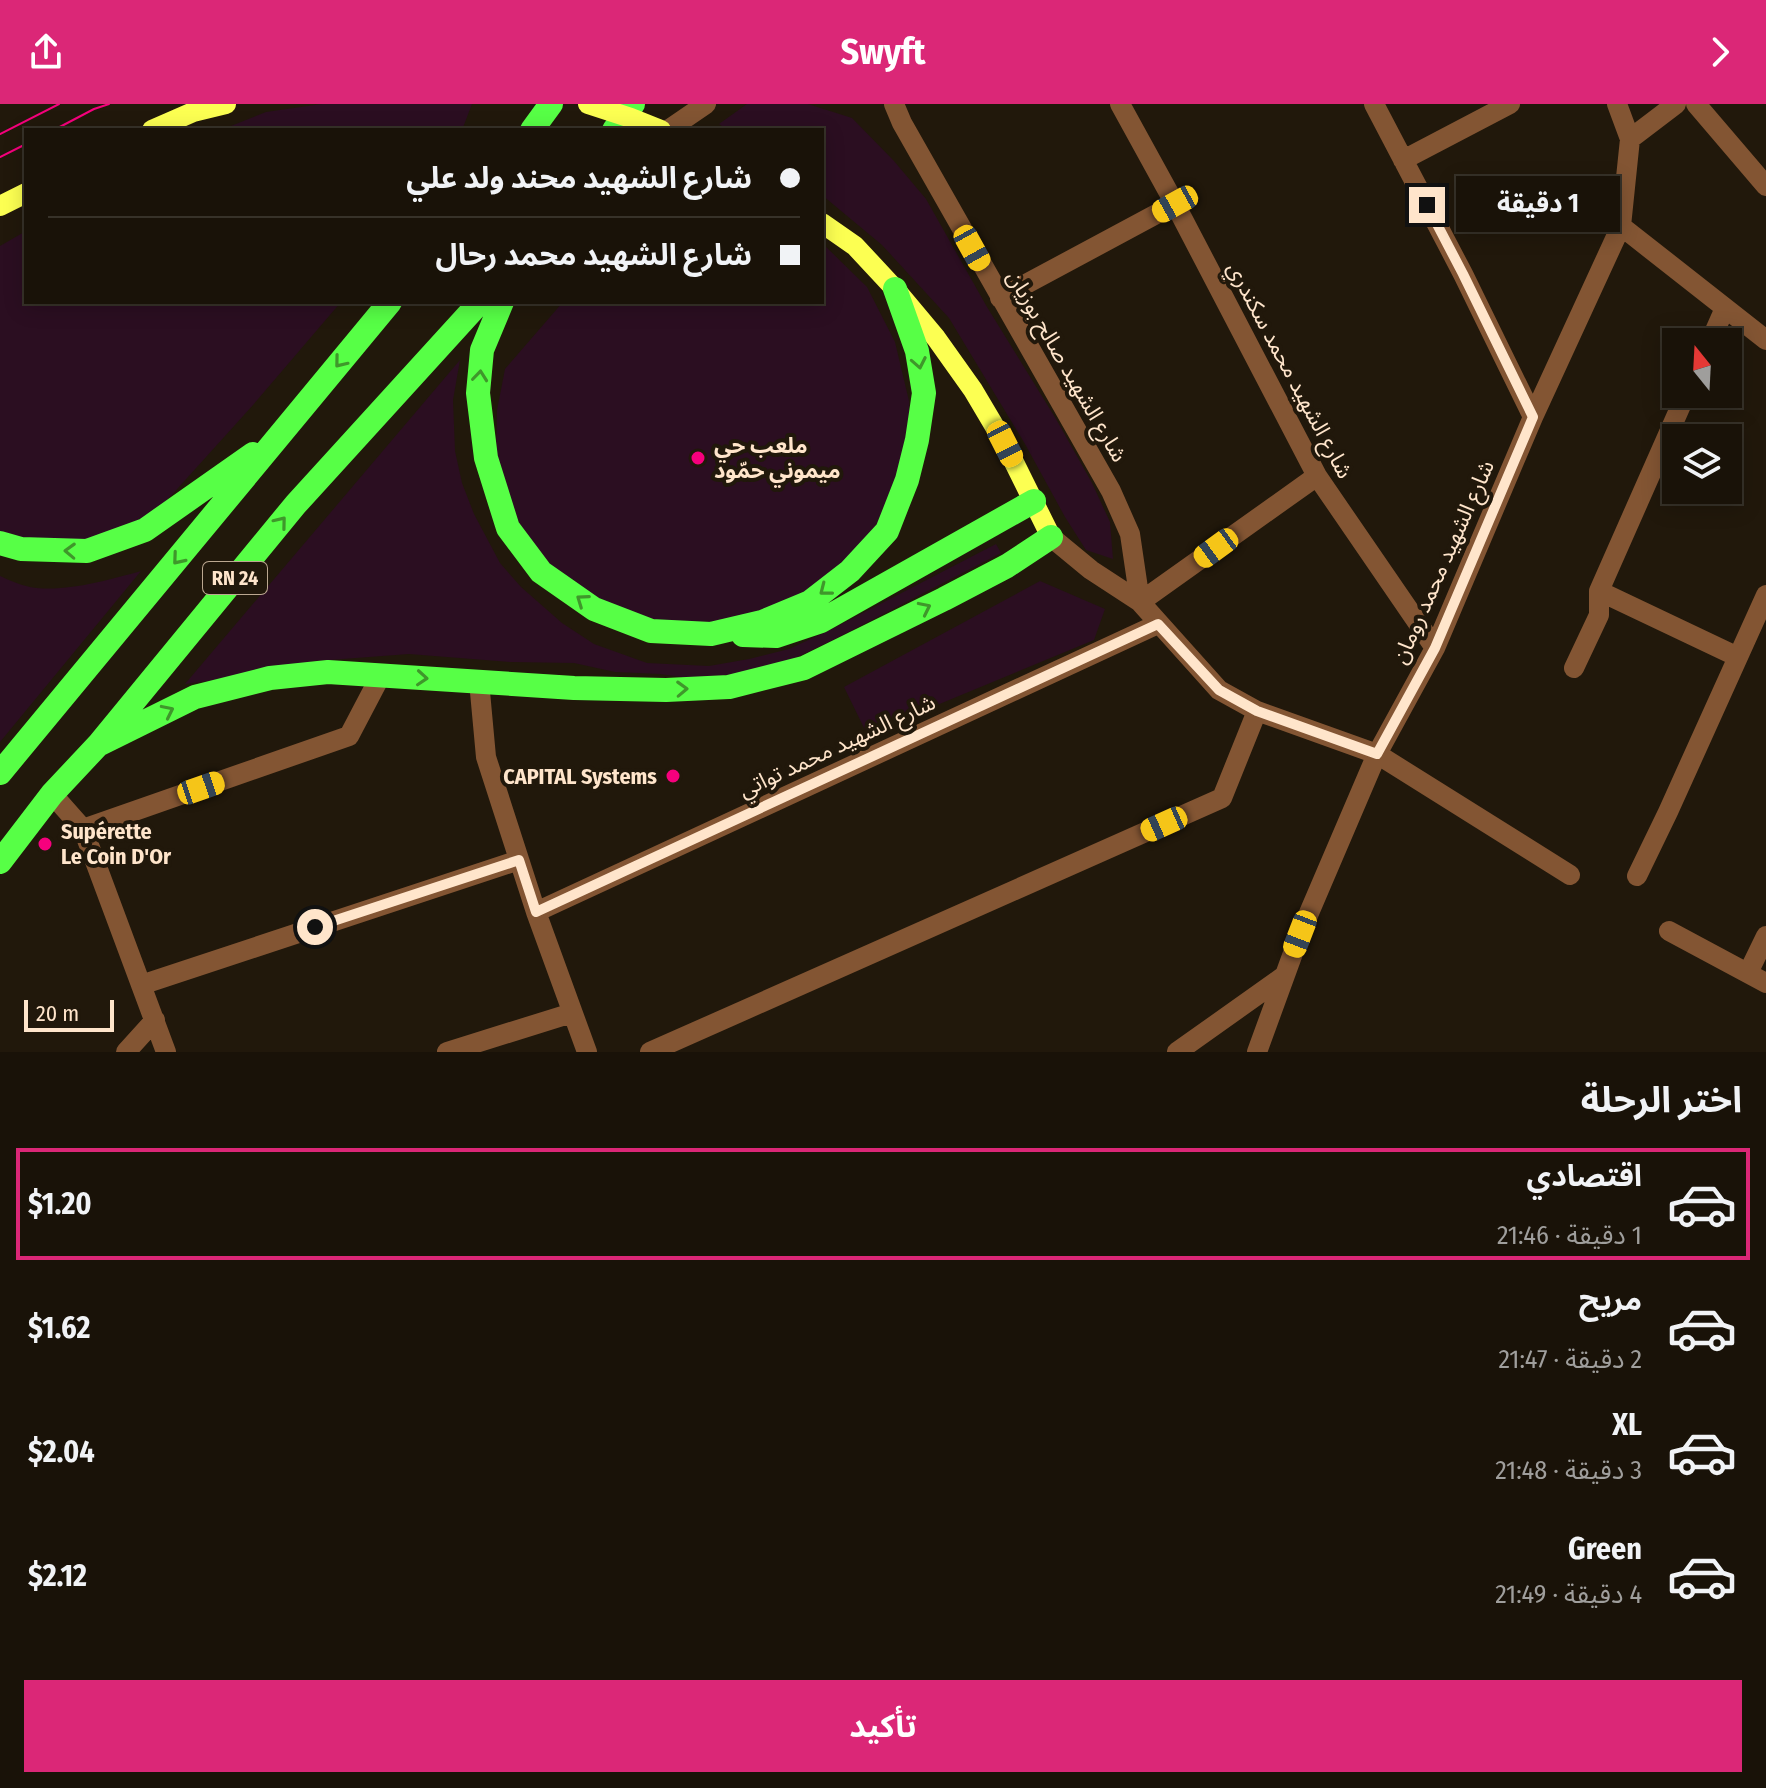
<!DOCTYPE html>
<html lang="ar">
<meta charset="utf-8">
<style>
:root{--surface:#191208;--page:#221b12;--text:#f1f3f6;--muted:#9f9e9c;--line:#373229;--accent:#db2777}
body{margin:0;font-family:"Fira Sans Condensed","Noto Sans Arabic",sans-serif;background:var(--page);color:var(--text);direction:rtl;height:100vh;display:flex;flex-direction:column;font-size:30px;white-space:nowrap}
*{box-sizing:border-box;margin:0}
p{font-size:26px;color:var(--muted)}
.icon{flex:none;width:44px;height:44px;fill:none;stroke:currentColor;stroke-width:2;stroke-linecap:round;stroke-linejoin:round}
.map{position:relative;height:948px;overflow:hidden;direction:ltr}
.panel{display:flex;flex-direction:column;background:var(--surface);flex:1}
.panel>*{flex:none}
.guide{position:absolute;left:24px;top:24px;width:800px;height:176px;border-radius:0px;box-shadow:0 4px 20px #0003,0 0 0 2px var(--line);direction:rtl;display:grid;align-content:center;height:176px;padding:0 24px;background:var(--surface)}
.needle{width:52px;rotate:342deg}
.tools{position:absolute;left:1662px;top:224px;display:grid;gap:16px}
.tools a{display:grid;place-items:center;width:80px;height:80px;border-radius:0px;background:var(--surface);box-shadow:0 4px 20px #0003,0 0 0 2px var(--line);font-size:40px}
.scale{position:absolute;left:24px;bottom:20px;width:90px;box-sizing:border-box;padding-left:8px;border:4px solid #ffe5cb;border-top:0;font-size:22px;line-height:28px;white-space:nowrap;color:#ffe5cb;-webkit-text-stroke:6px #21180b;paint-order:stroke}
.end{position:absolute;width:36px;height:36px;margin:-18px;border:10px solid #ffe5cb;background:#111;box-shadow:0 0 0 4px #111}
.from{border-radius:50%}
.bubble{position:absolute;height:56px;border-radius:0px;background:var(--surface);box-shadow:0 4px 20px #0003,0 0 0 2px var(--line);font-size:26px;font-weight:700;line-height:56px;text-align:center;direction:rtl}
.car{position:absolute;width:24px;height:48px;margin:-24px -12px;border-radius:10px;box-shadow:0 0 6px 2px #0007;background:linear-gradient(#f5c518 24%,#345 0 40%,#f5c518 0 76%,#345 0 86%,#f5c518 0)}
.guide b{display:flex;align-items:center;gap:28px;height:76px;font-size:30px}
.guide b+b{border-top:2px solid var(--line)}
.guide i{width:20px;height:20px;background:var(--text)}
ul{padding:0;list-style:none}
li{display:flex;align-items:center;gap:24px;height:112px;margin:0 16px 12px;padding:0 8px;border:4px solid transparent;border-radius:0px}
li div{flex:1}
li b{display:block;font-size:30px}
li em{font-style:normal;font-weight:700}
li.on{border-color:var(--accent)}
li>.icon{width:72px;height:72px;stroke-width:1.5}
h2{padding:0 24px;font-size:36px;line-height:96px}
.action{display:flex;gap:16px;margin-top:auto;padding:16px 24px}
.action a{flex:1;height:92px;border-radius:0px;background:var(--accent);color:#fff;font-size:32px;font-weight:700;line-height:92px;text-align:center}
header{display:flex;justify-content:space-between;align-items:center;height:104px;padding:0 24px;background:var(--accent);color:#fff;font-size:36px;font-weight:700}
.map>svg:first-child{display:block}
.green{fill:#2b0e21}
.lines{fill:none;stroke-linecap:round;stroke-linejoin:round}
.minor{stroke:#835533;stroke-width:20}
.major{stroke:#fcff52;stroke-width:20}
.highway{stroke:#57ff46;stroke-width:24}
.tram{stroke:#f6007d;stroke-width:2}
.major-bridge{stroke:#fcff52;stroke-width:20}
.oneway{stroke:#3f972b}
.route{stroke:#ffe5cb;stroke-width:10}
.poi-dot{fill:#f6007d;stroke:#21180b;stroke-width:3}
.labels{text-anchor:middle;dominant-baseline:central;stroke-width:8;stroke-linejoin:round;paint-order:stroke}
.shield{fill:#21180b;stroke:#bca891;stroke-width:2}
.shield-label{font-size:20px;font-weight:bold;fill:#ffe5cb}
.street-label{font-size:22px;fill:#ffe5cb;stroke:#21180b}
.poi-label{font-size:22px;font-weight:bold;fill:#ffe5cb;stroke:#21180b;text-anchor:start}
</style>
<header><svg class="icon" aria-label="forward" viewBox="0 0 24 24"><path d="M9 5l7 7-7 7"/></svg>Swyft<svg class="icon" aria-label="share" viewBox="0 0 24 24"><path d="M12 15V3M7 8l5-5 5 5M5 13v7h14v-7"/></svg></header>
<div class="map">
<svg width="1766" height="948" viewBox="0 0 1766 948">
<rect width="100%" height="100%" fill="#21180b"/>
<path class="green" d="M 322,0 L 472,0 L 462,26 L 221,26 L 266,8 Z
M 747,0 L 808,0 L 852,14 L 894,57 L 926,95 L 987,203 L 1056,315 L 1092,379 L 1110,418 L 1113,455 L 1086,446 L 1065,413 L 1025,340 L 949,214 L 882,141 L 822,91 L 822,26 L 728,26 L 719,20 Z
M 26,127 L 26,198 L 341,198 L 253,301 L 150,415 L 93,438 L 0,432 L 0,142 Z
M 822,139 L 867,183 L 895,238 L 909,297 L 909,325 L 905,353 L 877,430 L 798,497 L 715,523 L 624,512 L 566,478 L 521,432 L 496,349 L 497,306 L 505,265 L 563,198 L 822,198 Z
M 460,256 L 453,296 L 455,347 L 462,379 L 474,410 L 500,459 L 521,483 L 562,519 L 594,540 L 647,559 L 709,562 L 749,555 L 789,545 L 832,525 L 996,440 L 1001,449 L 835,535 L 791,556 L 742,569 L 696,575 L 660,570 L 615,568 L 574,559 L 510,558 L 409,550 L 316,557 L 223,575 L 185,580 Z
M 141,467 L 0,638 L 0,472 C 9,476 20,481 30,483 C 63,489 109,476 141,467 Z
M 1040,477 L 1105,505 L 1094,536 L 867,630 L 844,583 Z"/>
<g class="lines">
<path class="minor" d="M 894,0 L 902,19 L 1111,387 L 1130,430 L 1140,498 L 1317,372
M 1120,0 L 1175,100 L 1317,372 L 1435,544
M 1374,0 L 1463,170 L 1533,313
M 1617,0 L 1630,35
M 1696,0 L 1766,82
M 668,26 L 706,0
M 1403,56 L 1510,0
M 1621,122 L 1766,236
M 1000,194 L 1175,100
M 1710,238 L 1725,204
M 1051,433 L 1091,466 L 1140,498 L 1219,586 L 1257,607 L 1377,650 L 1570,771
M 1599,487 L 1738,553
M 1574,564 L 1599,511 L 1599,487 L 1686,290
M 479,577 L 486,653 L 536,808 L 587,948
M 52,690 L 83,725 L 166,948
M 83,725 L 349,632 L 381,571
M 1637,772 L 1668,708 L 1766,491
M 536,808 L 1158,520
M 1669,827 L 1766,879
M 1748,869 L 1766,832
M 141,881 L 519,756
M 126,948 L 155,916
M 447,948 L 572,909
M 650,948 L 1222,694 L 1257,607
M 1177,948 L 1284,872
M 1257,948 L 1300,830 L 1377,650 L 1435,544 L 1533,313 L 1621,122 L 1630,35 L 1676,0"/>
<path class="major" d="M 152,26 L 193,8 L 226,0
M 0,102 L 26,89
M 822,119 L 855,142 L 895,185 L 936,234 L 973,286 L 1005,340 L 1051,433"/>
<path class="highway" d="M 532,26 L 551,0
M 614,26 L 633,0
M 502,198 L 482,246 L 478,289 L 486,354 L 508,424 L 541,468 L 594,505 L 651,527 L 711,530 L 762,518 L 810,498 L 850,467 L 887,427 L 907,376 L 917,336 L 924,289 L 917,247 L 895,185
M 0,439 L 21,445 L 87,447 L 145,426 L 253,350
M 743,531 L 776,532 L 821,517 L 1034,397
M 98,641 L 195,593 L 270,574 L 328,568 L 574,584 L 666,586 L 729,583 L 804,564 L 944,495 L 1007,462 L 1051,433
M 0,669 L 390,198
M 0,758 L 52,690 L 98,641 L 296,400 L 480,198"/>
<path class="tram" d="M 54,26 L 94,5 L 109,0
M 0,30 L 59,0
M 0,53 L 26,40"/>
<path class="major-bridge" d="M 588,0 L 631,14 L 661,26"/>
</g>
<defs><path id="oneway-chevron" d="M-2-3.5L2.5 0L-2 3.5" fill="none" stroke-width="1.6" stroke-linecap="round" stroke-linejoin="round" transform="scale(2)"/></defs>
<g class="oneway">
<use href="#oneway-chevron" transform="translate(340 258) rotate(129)"/>
<use href="#oneway-chevron" transform="translate(919 259) rotate(79)"/>
<use href="#oneway-chevron" transform="translate(480 272) rotate(-84)"/>
<use href="#oneway-chevron" transform="translate(281 418) rotate(-51)"/>
<use href="#oneway-chevron" transform="translate(70 447) rotate(-178)"/>
<use href="#oneway-chevron" transform="translate(178 455) rotate(130)"/>
<use href="#oneway-chevron" transform="translate(825 486) rotate(142)"/>
<use href="#oneway-chevron" transform="translate(582 496) rotate(-145)"/>
<use href="#oneway-chevron" transform="translate(925 504) rotate(-26)"/>
<use href="#oneway-chevron" transform="translate(422 574) rotate(4)"/>
<use href="#oneway-chevron" transform="translate(682 585) rotate(-2)"/>
<use href="#oneway-chevron" transform="translate(168 607) rotate(-26)"/>
</g>
<g class="lines">
<path class="route" d="M 315,823 L 519,756 L 536,808 L 1158,520 L 1219,586 L 1257,607 L 1377,650 L 1435,544 L 1533,313 L 1463,170 L 1427,101"/>
</g>
<g class="poi-dot">
<circle cx="698" cy="354" r="8"/>
<circle cx="673" cy="672" r="8"/>
<circle cx="45" cy="740" r="8"/>
</g>
<g class="labels">
<rect class="shield" x="203" y="458" width="64" height="32" rx="6"/>
<g class="shield-label">
<text x="235" y="474">RN 24</text>
</g>
<g class="street-label">
<text transform="translate(1067 262) rotate(60)">شارع الشهيد صالح بوزيان</text>
<text transform="translate(1290 266) rotate(62)">شارع الشهيد محمد سكندري</text>
<text transform="translate(1443 458) rotate(-66)">شارع الشهيد محمد رومان</text>
<text transform="translate(837 642) rotate(-25)">شارع الشهيد محمد تواتي</text>
</g>
<g class="poi-label">
<text x="714" y="341">ملعب حي<tspan x="714" dy="25">ميموني حمّود</tspan></text>
<text x="657" y="672" text-anchor="end">CAPITAL Systems</text>
<text x="61" y="727">Supérette<tspan x="61" dy="25">Le Coin D'Or</tspan></text>
</g>
</g>
</svg>
<div class="tools">
<a><svg class="needle" viewBox="-14 -14 28 28"><path d="M0-13l5 13h-10z" fill="#e53935"/><path d="M0 13l5-13h-10z" fill="#9f9e9c"/></svg></a>
<a><svg class="icon" aria-label="layers" viewBox="0 0 24 24"><path d="M12 4l9 5-9 5-9-5zM3 14l9 5 9-5"/></svg></a>
</div>
<div class="scale">20 m</div>
<i class="end from" style="left:315px;top:823px"></i>
<i class="end" style="left:1427px;top:101px"></i>
<div class="bubble" style="left:1456px;top:72px;width:164px">1 دقيقة</div>
<i class="car" style="left:1175px;top:100px;rotate:241deg"></i>
<i class="car" style="left:972px;top:144px;rotate:151deg"></i>
<i class="car" style="left:1005px;top:340px;rotate:153deg"></i>
<i class="car" style="left:1216px;top:444px;rotate:234deg"></i>
<i class="car" style="left:201px;top:684px;rotate:71deg"></i>
<i class="car" style="left:1164px;top:720px;rotate:246deg"></i>
<i class="car" style="left:1300px;top:830px;rotate:201deg"></i>
<div class="guide">
<b><i class="from"></i>شارع الشهيد محند ولد علي</b>
<b><i></i>شارع الشهيد محمد رحال</b>
</div>
</div>
<section class="panel">
<h2>اختر الرحلة</h2>
<ul>
<li class="on"><svg class="icon" aria-label="car" viewBox="0 0 24 24"><path d="M5 17H2v-5l4-1 3-4h7l3 4 3 1v5h-3M9 17h6M6 11h13"/><circle cx="7" cy="17" r="2"/><circle cx="17" cy="17" r="2"/></svg><div><b>اقتصادي</b><p>1 دقيقة · 21:46</p></div><em>$1.20</em></li>
<li><svg class="icon" aria-label="car" viewBox="0 0 24 24"><path d="M5 17H2v-5l4-1 3-4h7l3 4 3 1v5h-3M9 17h6M6 11h13"/><circle cx="7" cy="17" r="2"/><circle cx="17" cy="17" r="2"/></svg><div><b>مريح</b><p>2 دقيقة · 21:47</p></div><em>$1.62</em></li>
<li><svg class="icon" aria-label="car" viewBox="0 0 24 24"><path d="M5 17H2v-5l4-1 3-4h7l3 4 3 1v5h-3M9 17h6M6 11h13"/><circle cx="7" cy="17" r="2"/><circle cx="17" cy="17" r="2"/></svg><div><b>XL</b><p>3 دقيقة · 21:48</p></div><em>$2.04</em></li>
<li><svg class="icon" aria-label="car" viewBox="0 0 24 24"><path d="M5 17H2v-5l4-1 3-4h7l3 4 3 1v5h-3M9 17h6M6 11h13"/><circle cx="7" cy="17" r="2"/><circle cx="17" cy="17" r="2"/></svg><div><b>Green</b><p>4 دقيقة · 21:49</p></div><em>$2.12</em></li>
</ul>
<div class="action"><a>تأكيد</a></div>
</section>
